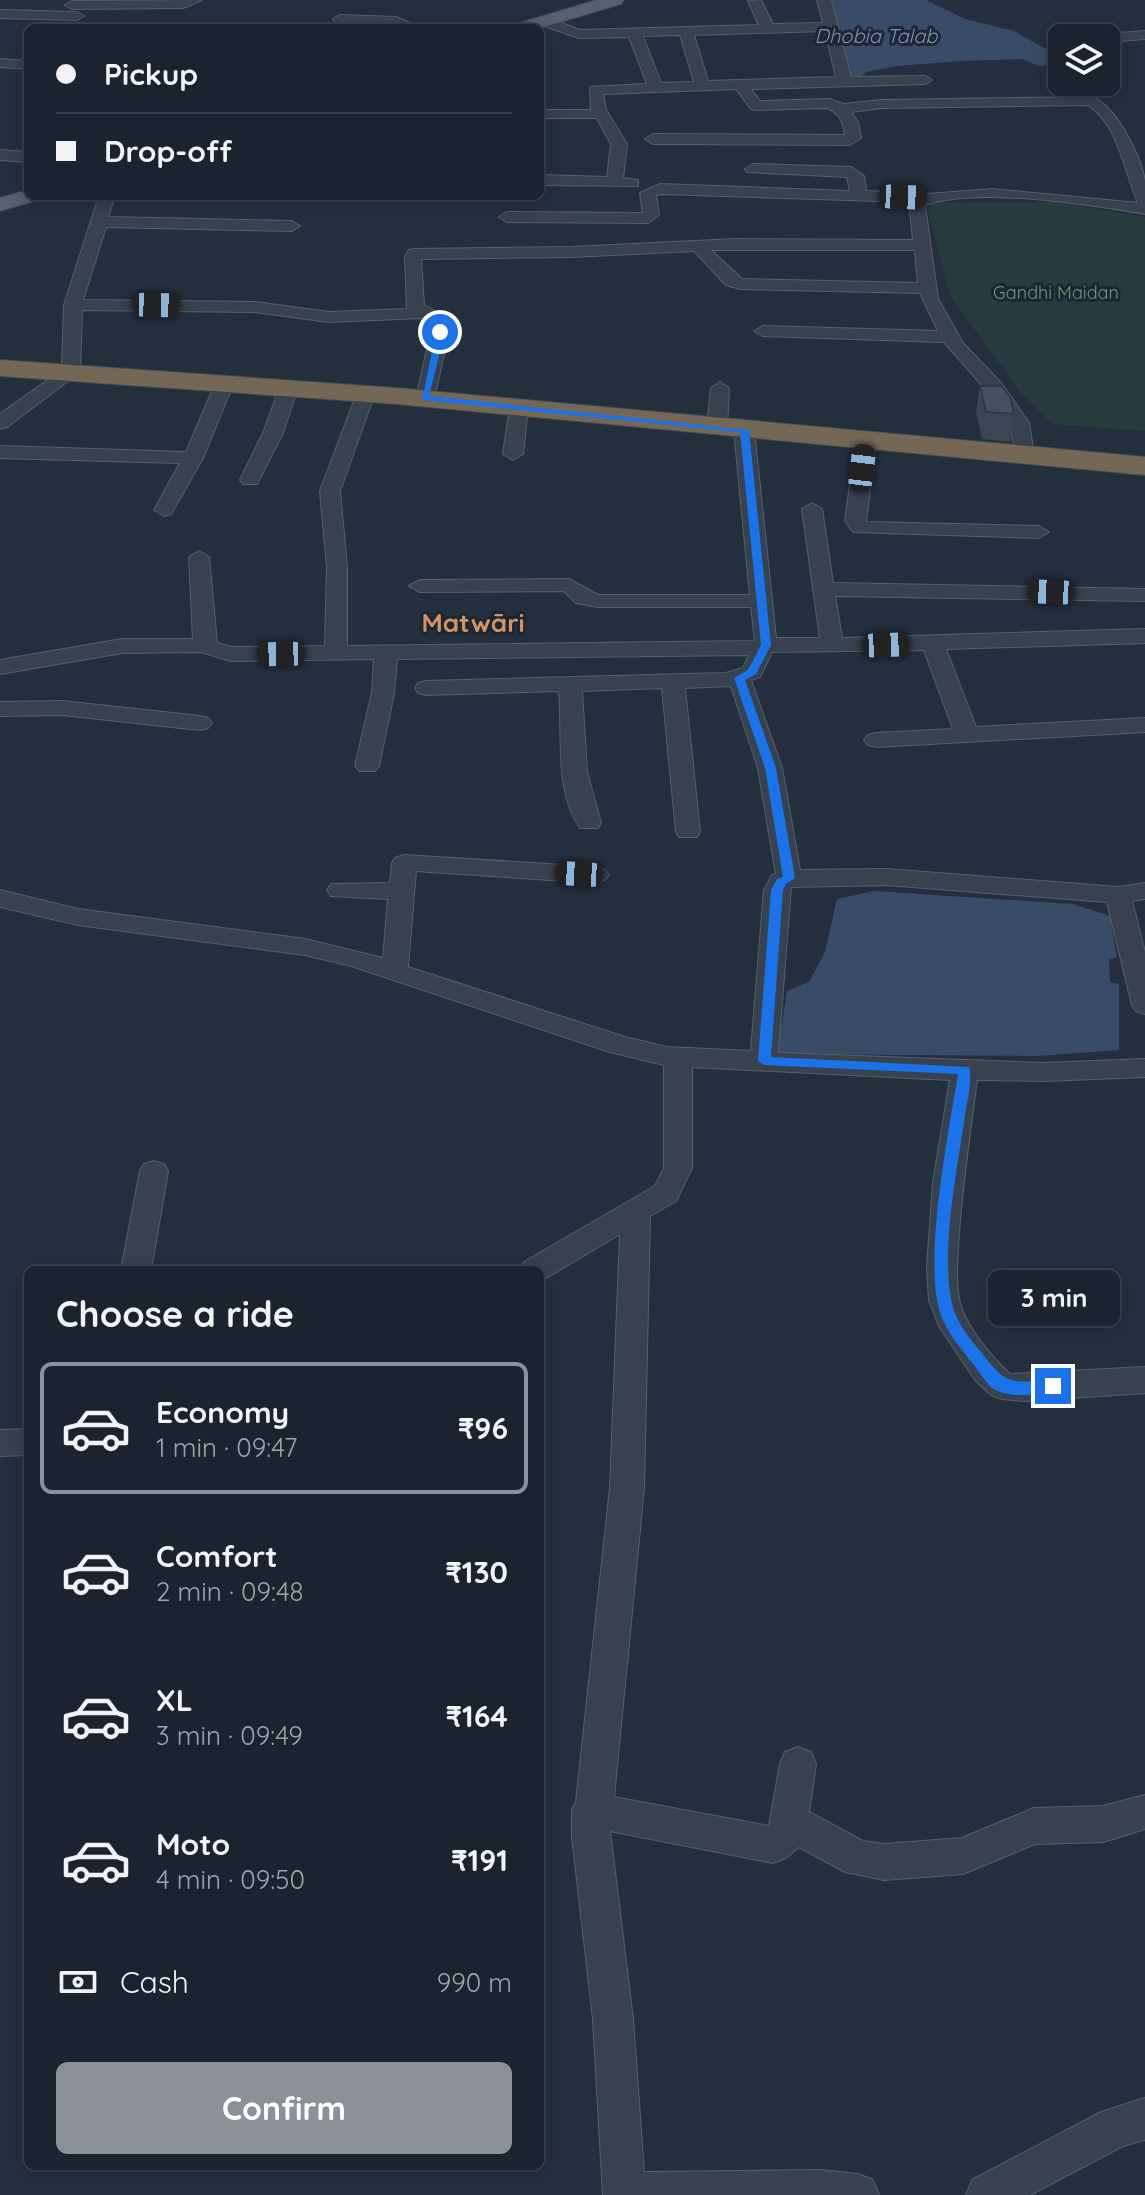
<!DOCTYPE html>
<meta charset="utf-8">
<style>
:root{--surface:#1b232e;--page:#242b36;--text:#f1f3f6;--muted:#a0a4aa;--line:#39404a;--accent:#8c9099}
body{margin:0;font-family:Quicksand,sans-serif;background:var(--page);color:var(--text);height:100vh;display:flex;flex-direction:column;font-size:30px;white-space:nowrap}
*{box-sizing:border-box;margin:0}
p{font-size:26px;color:var(--muted)}
.icon{flex:none;width:44px;height:44px;fill:none;stroke:currentColor;stroke-width:2;stroke-linecap:round;stroke-linejoin:round}
.map{position:relative;flex:1;overflow:hidden}
.side{position:absolute;left:24px;top:1266px;width:520px;height:904px;display:flex;flex-direction:column;background:var(--surface);border-radius:12px;box-shadow:0 4px 20px #0003,0 0 0 2px var(--line)}
.side>*{flex:none}
.guide{position:absolute;left:24px;top:24px;width:520px;height:176px;border-radius:12px;box-shadow:0 4px 20px #0003,0 0 0 2px var(--line);display:grid;align-content:center;height:176px;padding:0 32px;background:var(--surface)}
.controls{position:absolute;left:1048px;top:24px;display:grid;gap:16px}
.controls a{display:grid;place-items:center;width:72px;height:72px;border-radius:12px;background:var(--surface);box-shadow:0 4px 20px #0003,0 0 0 2px var(--line);font-size:40px}
.end{position:absolute;width:36px;height:36px;margin:-18px;border:10px solid #1a73e8;background:#fff;box-shadow:0 0 0 4px #fff}
.from{border-radius:50%}
.bubble{position:absolute;height:56px;border-radius:12px;background:var(--surface);box-shadow:0 4px 20px #0003,0 0 0 2px var(--line);font-size:26px;font-weight:800;line-height:56px;text-align:center}
.car{position:absolute;width:24px;height:48px;margin:-24px -12px;border-radius:10px;box-shadow:0 0 6px 2px #0007;background:linear-gradient(#222 24%,#8ab4d8 0 40%,#222 0 76%,#8ab4d8 0 86%,#222 0)}
.guide b{display:flex;align-items:center;gap:28px;height:76px;font-size:30px}
.guide b+b{border-top:2px solid var(--line)}
.guide i{width:20px;height:20px;background:var(--text)}
ul{padding:0;list-style:none}
li{display:flex;align-items:center;gap:24px;height:132px;margin:0 16px 12px;padding:0 16px;border:4px solid transparent;border-radius:12px}
li div{flex:1}
li b{display:block;font-size:30px}
li em{font-style:normal;font-weight:800}
li.current{border-color:var(--accent)}
li>.icon{width:72px;height:72px;stroke-width:1.5}
h2{padding:0 32px;font-size:36px;line-height:96px}
.pay{display:flex;align-items:center;gap:20px;height:88px;padding:0 32px;font-size:30px}
.pay p{margin-inline-start:auto}
.cta{display:flex;gap:16px;margin-top:auto;padding:16px 32px}
.cta a{flex:1;height:92px;border-radius:12px;background:var(--accent);color:#fff;font-size:32px;font-weight:800;line-height:92px;text-align:center}
.map>svg:first-child{display:block}
.green{fill:#263c3f}
.water{fill:#394c67}
.lines{fill:none;stroke-linecap:round;stroke-linejoin:round}
.minor-casing{stroke:#565f6c;stroke-width:2}
.major-casing{stroke:#414a57;stroke-width:2}
.highway-casing{stroke:#434c59;stroke-width:2}
.minor{fill:#38414e;fill-rule:evenodd}
.major{fill:#56606e;fill-rule:evenodd}
.highway{fill:#746855;fill-rule:evenodd}
.wall{fill:#3b4654}
.building{fill:#455162;stroke:#303945;stroke-width:2}
.route{fill:#1a73e8}
.labels{text-anchor:middle;dominant-baseline:central;stroke-width:6;stroke-linejoin:round;paint-order:stroke}
.far-park-label{font-size:18px;fill:#6b9a76;stroke:#1d2633}
.far-water-label{font-size:20px;font-style:italic;fill:#7c92b1;stroke:#1d2633}
.far-district-label{font-size:26px;font-weight:bold;fill:#d59563;stroke:#1d2633}
</style>
<div class="map">
<svg width="1145" height="2195" viewBox="0 0 1145 2195">
<rect width="100%" height="100%" fill="#242f3e"/>
<path class="green" d="M 1055,202 L 1145,217 L 1145,431 L 1051,424 L 1022,394 L 950,296 L 926,203 Z"/>
<path class="water" d="M 831,0 L 926,0 L 965,19 L 1014,31 L 1062,58 L 1062,64 L 1039,66 L 1022,59 L 961,61 L 897,66 L 866,72 L 857,80 L 847,80 Z
M 874,891 L 1073,904 L 1110,916 L 1117,958 L 1109,959 L 1110,982 L 1119,984 L 1119,1050 L 1036,1056 L 777,1054 L 787,991 L 809,982 L 825,952 L 837,899 Z"/>
<g class="lines">
<defs>
<path id="minor" d="M 202,0 L 183,8 L 72,9 L 65,5 L 72,1 Z
M 761,0 L 773,24 L 823,23 L 817,0 L 831,0 L 851,77 L 925,76 L 932,80 L 925,84 L 751,89 L 760,101 L 829,99 L 844,104 L 882,100 L 1091,97 C 1116,104 1141,157 1145,181 C 1145,191 1145,204 1145,214 C 1087,204 981,187 925,205 L 938,299 L 963,343 L 1002,384 L 1029,423 L 1034,454 L 1031,458 L 1017,458 L 1009,423 L 988,392 L 944,342 L 763,336 L 754,331 L 763,326 L 938,331 L 920,293 L 740,289 L 726,285 L 694,251 L 572,257 L 421,259 L 424,305 L 440,314 L 449,332 L 434,398 L 425,404 L 416,398 L 431,332 L 422,318 L 329,322 L 255,312 L 82,310 L 80,372 L 7,427 L 0,429 L 0,414 L 62,370 L 64,305 L 99,196 L 115,196 L 108,217 L 292,221 L 300,226 L 292,231 L 106,227 L 83,300 L 255,302 L 329,312 L 407,309 L 405,257 L 409,250 L 415,249 L 572,247 L 735,239 L 913,240 L 909,202 L 661,194 L 656,195 L 659,215 L 648,223 L 507,222 L 499,217 L 507,212 L 643,213 L 640,193 L 660,184 L 850,191 L 847,177 L 747,172 L 745,169 L 753,164 L 851,167 L 864,176 L 866,191 L 927,194 L 992,189 L 1138,203 C 1125,173 1118,124 1088,105 L 882,108 L 851,112 L 858,122 L 861,138 L 850,145 L 653,144 L 645,139 L 653,134 L 845,135 C 843,122 840,113 827,108 L 756,110 L 751,109 L 736,89 L 603,94 L 606,110 L 627,144 L 623,178 L 638,180 L 638,186 L 540,185 L 540,175 L 607,177 L 611,144 L 597,118 L 540,118 L 540,110 L 591,110 L 590,87 L 647,84 L 629,37 L 579,38 L 539,24 L 539,18 L 549,18 L 580,30 L 759,25 L 748,1 ZM 825,31 L 836,77 L 708,81 L 694,35 ZM 680,35 L 694,82 L 661,83 L 643,36 ZM 711,250 L 915,250 L 918,283 L 742,279 Z
M 0,10 L 77,12 L 84,16 L 77,20 L 0,18 Z
M 340,15 L 396,17 L 422,28 L 335,22 L 333,19 Z
M 1145,31 L 1145,39 L 1106,42 L 1106,38 L 1099,38 L 1106,34 Z
M 0,59 L 28,61 L 28,69 L 0,67 Z
M 0,150 L 28,152 L 28,162 L 0,160 Z
M 225,376 L 234,382 L 203,458 L 171,514 L 164,516 L 154,510 L 180,463 L 0,458 L 0,446 L 186,452 L 216,382 Z
M 289,381 L 298,387 L 283,433 L 257,484 L 243,484 L 240,480 L 263,433 L 280,387 Z
M 720,382 L 729,388 L 727,427 L 717,433 L 707,427 L 711,388 Z
M 366,387 L 375,393 L 340,491 L 347,567 L 347,646 L 755,641 L 751,607 L 598,607 L 576,603 L 564,591 L 420,592 L 409,586 L 420,580 L 569,579 L 598,595 L 750,595 L 734,430 L 744,424 L 754,430 L 776,638 L 820,638 L 802,509 L 812,503 L 822,509 L 833,583 L 1145,589 L 1145,601 L 835,596 L 842,638 L 1145,629 L 1145,643 L 946,649 L 976,727 L 1145,718 L 1145,732 L 876,747 L 868,745 L 864,740 L 868,735 L 876,733 L 953,729 L 924,650 L 772,652 L 760,677 L 751,680 L 782,768 L 800,870 L 886,869 L 1118,887 L 1145,883 L 1145,899 L 1132,901 L 1145,952 L 1145,1014 L 1136,1011 L 1132,1005 L 1107,902 L 886,885 L 791,887 L 778,1053 L 1044,1063 L 1145,1059 L 1145,1077 L 1044,1081 L 977,1080 C 970,1131 963,1181 959,1232 C 958,1254 955,1277 959,1299 C 964,1325 991,1356 1010,1374 L 1145,1367 L 1145,1393 L 1024,1401 L 1002,1399 L 991,1395 L 975,1380 L 939,1326 L 929,1300 L 927,1267 L 933,1183 L 950,1080 L 692,1067 L 692,1168 L 676,1201 L 650,1216 L 644,1488 L 614,1797 L 769,1826 L 780,1764 L 785,1752 L 798,1747 L 811,1752 L 816,1764 L 809,1812 L 863,1841 L 884,1844 L 962,1838 L 1034,1808 L 1103,1806 L 1145,1795 L 1145,1829 L 1103,1842 L 1035,1844 L 963,1874 L 884,1880 L 845,1872 L 799,1847 L 786,1858 L 773,1863 L 610,1831 L 633,2019 L 644,2172 L 820,2170 L 858,2174 L 873,2180 L 879,2195 L 603,2195 L 593,2019 L 572,1837 L 572,1810 L 576,1802 L 610,1488 L 620,1234 L 546,1278 L 540,1280 L 540,1270 L 520,1270 L 524,1262 L 655,1186 L 664,1168 L 664,1065 L 610,1052 L 351,966 L 305,955 L 78,925 L 0,907 L 0,890 L 78,909 L 305,939 L 383,958 L 388,899 L 331,896 L 327,890 L 331,884 L 390,883 L 392,863 L 395,858 L 404,855 L 596,867 L 605,870 L 609,875 L 605,880 L 596,883 L 416,871 L 408,967 L 625,1037 L 667,1047 L 751,1051 L 764,890 L 772,875 L 776,874 L 758,768 L 731,686 L 685,688 L 700,832 L 697,837 L 679,837 L 676,832 L 662,688 L 582,691 L 587,772 L 601,823 L 598,828 L 580,828 C 554,790 563,735 559,691 L 426,695 L 418,693 L 415,688 L 418,683 L 426,681 L 726,673 L 743,668 L 749,655 L 397,659 L 394,693 L 379,766 L 375,771 L 359,771 L 355,766 L 372,693 L 374,659 L 231,661 L 201,652 L 122,653 L 0,674 L 0,660 L 122,639 L 193,639 L 189,557 L 199,551 L 209,557 L 217,643 L 232,647 L 325,646 L 327,567 L 320,491 L 357,393 Z
M 519,401 L 528,407 L 523,454 L 513,460 L 503,454 L 510,407 Z
M 866,435 L 876,441 L 866,522 L 1039,526 L 1049,532 L 1039,538 L 853,532 L 845,521 L 856,441 Z
M 62,701 L 200,716 L 208,718 L 212,723 L 208,728 L 200,730 L 62,715 L 0,716 L 0,702 Z
M 154,1161 L 164,1164 L 168,1171 L 151,1270 L 121,1270 L 140,1171 L 144,1164 Z
M 28,1429 L 28,1455 L 0,1456 L 0,1430 Z
M 1145,2098 L 1145,2140 L 1123,2146 L 1030,2195 L 966,2195 L 972,2180 L 1101,2112 Z"/>
<path id="major" d="M 597,0 L 624,0 L 621,4 L 540,28 L 513,28 L 516,24 Z
M 28,190 L 28,196 L 40,196 L 37,200 L 0,211 L 0,198 Z"/>
<path id="highway" d="M 0,360 L 397,388 L 1145,457 L 1145,475 L 397,404 L 0,376 Z"/>
</defs>
<use href="#minor" class="minor-casing"/>
<use href="#major" class="major-casing"/>
<use href="#highway" class="highway-casing"/>
<use href="#minor" class="minor"/>
<use href="#major" class="major"/>
<use href="#highway" class="highway"/>
</g>
<path class="wall" d="M 980,386 L 1014,414 L 1010,442 L 982,439 L 976,413 Z"/>
<path class="building" d="M 980,386 L 1002,386 L 1010,397 L 1014,414 L 986,412 Z"/>
<path class="route" d="M 440,330 L 445,332 L 429,396 L 749,430 L 771,645 L 756,674 L 745,680 L 776,768 L 795,878 L 786,884 L 783,890 L 771,1057 L 969,1067 C 973,1083 966,1105 964,1122 C 956,1176 942,1245 951,1299 C 954,1317 965,1333 977,1347 C 1007,1385 1005,1383 1053,1380 L 1058,1382 L 1058,1390 C 1042,1395 1007,1399 992,1388 C 985,1382 979,1371 973,1364 C 962,1350 949,1335 942,1318 C 921,1267 949,1131 958,1074 L 764,1065 L 758,1061 L 771,890 L 777,879 L 783,877 L 765,768 L 734,678 L 748,670 L 761,645 L 740,432 L 422,400 L 436,332 Z"/>
<g class="labels">
<g class="far-park-label">
<text x="1056" y="292">Gandhi Maidan</text>
</g>
<g class="far-water-label">
<text x="876" y="35">Dhobia Talab</text>
</g>
<g class="far-district-label">
<text x="473" y="622">Matwāri</text>
</g>
</g>
</svg>
<div class="controls">
<a><svg class="icon" aria-label="layers" viewBox="0 0 24 24"><path d="M12 4l9 5-9 5-9-5zM3 14l9 5 9-5"/></svg></a>
</div>
<i class="end from" style="left:440px;top:332px"></i>
<i class="end" style="left:1053px;top:1386px"></i>
<div class="bubble" style="left:988px;top:1270px;width:132px">3 min</div>
<i class="car" style="left:903px;top:197px;rotate:92deg"></i>
<i class="car" style="left:156px;top:305px;rotate:91deg"></i>
<i class="car" style="left:862px;top:468px;rotate:7deg"></i>
<i class="car" style="left:1051px;top:592px;rotate:272deg"></i>
<i class="car" style="left:886px;top:645px;rotate:88deg"></i>
<i class="car" style="left:281px;top:654px;rotate:269deg"></i>
<i class="car" style="left:579px;top:874px;rotate:273deg"></i>
<div class="guide">
<b><i class="from"></i>Pickup</b>
<b><i></i>Drop-off</b>
</div>
<section class="side">
<h2>Choose a ride</h2>
<ul>
<li class="current"><svg class="icon" aria-label="car" viewBox="0 0 24 24"><path d="M5 17H2v-5l4-1 3-4h7l3 4 3 1v5h-3M9 17h6M6 11h13"/><circle cx="7" cy="17" r="2"/><circle cx="17" cy="17" r="2"/></svg><div><b>Economy</b><p>1 min · 09:47</p></div><em>₹96</em></li>
<li><svg class="icon" aria-label="car" viewBox="0 0 24 24"><path d="M5 17H2v-5l4-1 3-4h7l3 4 3 1v5h-3M9 17h6M6 11h13"/><circle cx="7" cy="17" r="2"/><circle cx="17" cy="17" r="2"/></svg><div><b>Comfort</b><p>2 min · 09:48</p></div><em>₹130</em></li>
<li><svg class="icon" aria-label="car" viewBox="0 0 24 24"><path d="M5 17H2v-5l4-1 3-4h7l3 4 3 1v5h-3M9 17h6M6 11h13"/><circle cx="7" cy="17" r="2"/><circle cx="17" cy="17" r="2"/></svg><div><b>XL</b><p>3 min · 09:49</p></div><em>₹164</em></li>
<li><svg class="icon" aria-label="car" viewBox="0 0 24 24"><path d="M5 17H2v-5l4-1 3-4h7l3 4 3 1v5h-3M9 17h6M6 11h13"/><circle cx="7" cy="17" r="2"/><circle cx="17" cy="17" r="2"/></svg><div><b>Moto</b><p>4 min · 09:50</p></div><em>₹191</em></li>
</ul>
<div class="pay"><svg class="icon" aria-label="cash" viewBox="0 0 24 24"><path d="M3 7h18v10H3z"/><circle cx="12" cy="12" r="2"/></svg>Cash<p>990 m</p></div>
<div class="cta"><a>Confirm</a></div>
</section>
</div>
